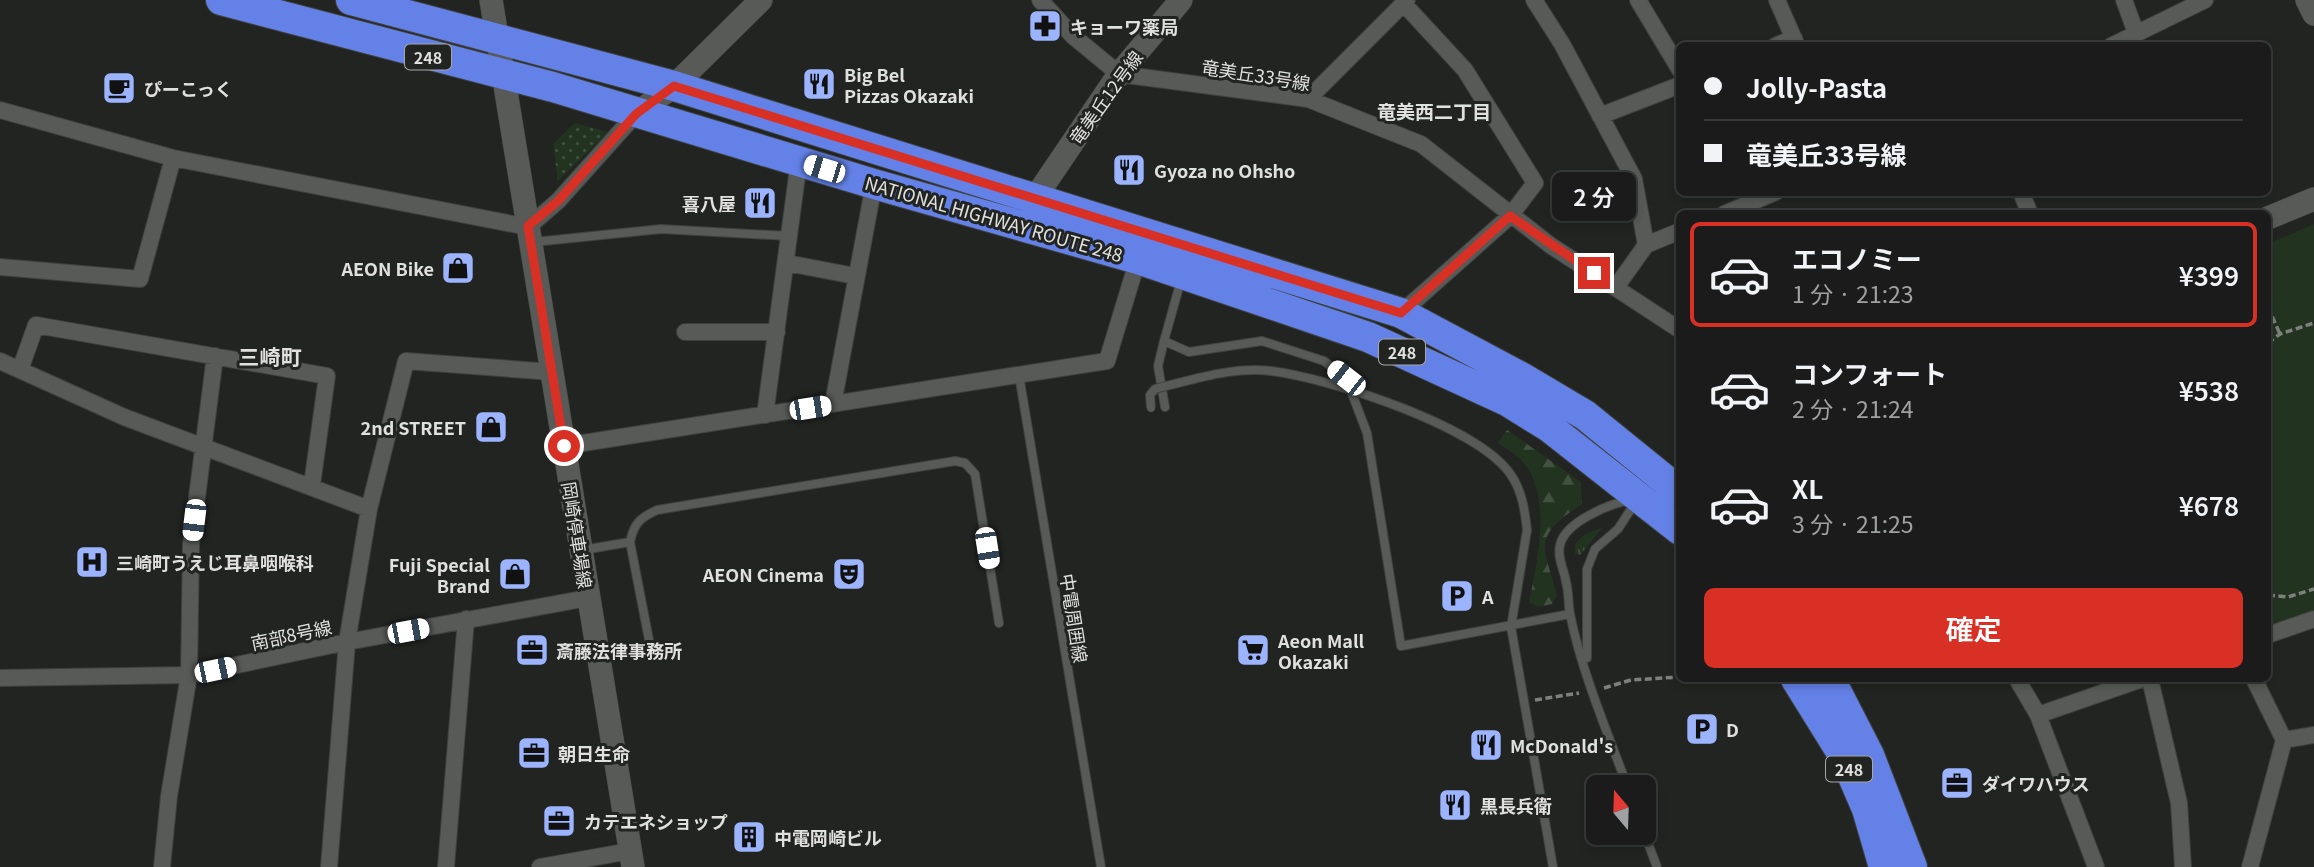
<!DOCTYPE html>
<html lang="ja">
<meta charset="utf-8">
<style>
:root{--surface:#1a1b1a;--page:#232423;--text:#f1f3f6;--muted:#9fa1a2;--line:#383939;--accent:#d93025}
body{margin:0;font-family:Georgia,"Noto Sans JP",serif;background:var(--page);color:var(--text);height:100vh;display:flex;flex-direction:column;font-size:26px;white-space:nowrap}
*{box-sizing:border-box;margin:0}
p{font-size:23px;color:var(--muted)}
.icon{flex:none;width:38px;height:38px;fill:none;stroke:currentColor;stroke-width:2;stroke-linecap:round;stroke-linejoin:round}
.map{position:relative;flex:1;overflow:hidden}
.side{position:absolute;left:1676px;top:210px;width:595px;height:472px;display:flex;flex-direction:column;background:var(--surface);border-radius:10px;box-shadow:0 4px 10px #0003,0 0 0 2px var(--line)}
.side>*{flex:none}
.hud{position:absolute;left:1676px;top:42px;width:595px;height:154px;border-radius:10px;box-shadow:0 4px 10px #0003,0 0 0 2px var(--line);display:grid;align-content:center;height:154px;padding:0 28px;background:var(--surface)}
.needle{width:46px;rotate:341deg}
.controls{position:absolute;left:1586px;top:775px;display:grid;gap:14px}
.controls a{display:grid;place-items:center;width:70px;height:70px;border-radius:10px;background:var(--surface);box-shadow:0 4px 10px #0003,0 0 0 2px var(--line);font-size:35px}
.end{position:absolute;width:32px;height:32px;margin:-16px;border:9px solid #d93025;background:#fff;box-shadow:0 0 0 4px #fff}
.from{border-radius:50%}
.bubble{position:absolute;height:49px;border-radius:10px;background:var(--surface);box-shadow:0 4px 10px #0003,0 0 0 2px var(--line);font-size:23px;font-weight:600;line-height:49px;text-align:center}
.car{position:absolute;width:21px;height:42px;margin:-21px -10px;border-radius:9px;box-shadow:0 0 5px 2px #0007;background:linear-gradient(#fff 24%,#345 0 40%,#fff 0 76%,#345 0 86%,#fff 0)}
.hud b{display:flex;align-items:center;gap:24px;height:66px;font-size:26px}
.hud b+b{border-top:2px solid var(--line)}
.hud i{width:18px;height:18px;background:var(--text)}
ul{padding:12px 0 0;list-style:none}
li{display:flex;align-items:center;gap:21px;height:105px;margin:0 14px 10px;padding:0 14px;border:4px solid transparent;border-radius:10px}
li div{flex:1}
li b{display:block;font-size:26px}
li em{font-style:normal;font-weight:600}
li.active{border-color:var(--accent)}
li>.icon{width:63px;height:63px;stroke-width:1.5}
.cta{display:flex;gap:14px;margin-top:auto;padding:14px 28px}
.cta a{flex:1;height:80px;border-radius:10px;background:var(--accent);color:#fff;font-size:28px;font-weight:600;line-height:80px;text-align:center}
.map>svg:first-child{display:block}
.grass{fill:url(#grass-tufts)}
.forest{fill:url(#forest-firs)}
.park{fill:#223420}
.garden{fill:url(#garden-dots)}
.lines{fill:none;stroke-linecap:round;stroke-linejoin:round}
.lane-casing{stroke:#3f413e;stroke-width:10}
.street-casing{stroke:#3f413e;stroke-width:18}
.secondary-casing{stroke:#3f413e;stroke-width:24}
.highway-casing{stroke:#3f413e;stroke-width:32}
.path{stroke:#7e807e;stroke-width:3.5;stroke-dasharray:7 3.5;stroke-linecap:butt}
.lane{stroke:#585a57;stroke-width:8}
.street{stroke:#585a57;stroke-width:16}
.secondary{stroke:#585a57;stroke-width:23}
.highway{stroke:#6381e6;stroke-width:30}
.lane-bridge-casing{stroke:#3f413e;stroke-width:10;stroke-linecap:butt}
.lane-bridge{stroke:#585a57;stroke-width:8}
.route{stroke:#d93025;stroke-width:9}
.labels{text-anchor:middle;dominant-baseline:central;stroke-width:6;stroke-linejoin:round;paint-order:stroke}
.shield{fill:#222422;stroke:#a7a8a6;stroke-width:2}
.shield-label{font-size:16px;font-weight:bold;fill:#e0e1df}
.poi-label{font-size:18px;font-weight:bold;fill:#e0e1df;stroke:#222422;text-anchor:start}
.street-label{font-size:18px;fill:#e0e1df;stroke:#222422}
.neighbourhood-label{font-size:19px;font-weight:bold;fill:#e0e1df;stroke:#222422}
.quarter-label{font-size:21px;font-weight:bold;fill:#e0e1df;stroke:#222422}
</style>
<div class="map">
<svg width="2314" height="867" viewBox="0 0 2314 867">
<defs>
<pattern id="grass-tufts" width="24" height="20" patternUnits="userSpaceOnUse" patternTransform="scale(1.75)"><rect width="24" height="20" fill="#223420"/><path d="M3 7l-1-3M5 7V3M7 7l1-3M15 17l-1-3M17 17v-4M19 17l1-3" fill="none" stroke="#425140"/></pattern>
<pattern id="forest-firs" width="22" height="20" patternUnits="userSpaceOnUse" patternTransform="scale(1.75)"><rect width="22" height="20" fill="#223420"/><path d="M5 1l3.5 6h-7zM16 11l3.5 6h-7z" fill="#425140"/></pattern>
<pattern id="garden-dots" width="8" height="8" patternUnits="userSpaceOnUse" patternTransform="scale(1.75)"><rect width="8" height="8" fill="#223420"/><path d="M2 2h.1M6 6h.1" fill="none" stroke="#425140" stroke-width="1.8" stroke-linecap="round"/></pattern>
</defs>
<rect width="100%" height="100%" fill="#222422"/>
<path class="grass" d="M 1603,527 L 1580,555 L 1575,554 L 1575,544 L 1584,535 Z"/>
<path class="forest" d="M 1507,430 L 1581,482 L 1582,504 C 1532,537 1543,543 1557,596 L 1552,604 L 1538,607 L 1529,602 C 1537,563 1554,491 1520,459 C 1514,453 1505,448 1498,443 Z"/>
<path class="park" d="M 2314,224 L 2314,612 L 2268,628 L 2268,244 Z"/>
<path class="garden" d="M 575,123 L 608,132 L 558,181 L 553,144 Z"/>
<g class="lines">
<defs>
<path id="lane" d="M 534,242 L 661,229 L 789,236
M 1181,280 L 1164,341 L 1189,352 L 1262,341 L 1324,361 L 1346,378 L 1367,433 L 1401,646 L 1570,614
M 1164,341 L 1158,366 L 1165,407
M 1019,375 L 1101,867
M 1527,530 L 1511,627 L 1553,867
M 583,550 L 630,542 C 634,523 640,518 657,510 L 955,461 L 965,463 L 975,474 L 999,623
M 601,653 L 650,645 L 630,542
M 1587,658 L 1587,569 L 1595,549 L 1618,529 L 1635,503
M 1628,788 C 1607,731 1582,673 1570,614 C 1568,603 1569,592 1566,582 C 1564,569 1557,558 1560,545 C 1565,522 1609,504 1630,500
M 1643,830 L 1657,867"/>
<path id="street" d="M 1040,0 L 1073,36 L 1119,74 L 1308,99 L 1421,144 L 1550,245 L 1680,330
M 1534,0 L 1562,44 L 1634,179 L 1646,245 L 1616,287
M 1638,0 L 1680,70
M 1777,0 L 1797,46
M 2124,0 L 2136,33
M 1775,46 L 1794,38
M 2111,46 L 2205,0
M 1308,99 L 1407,0
M 0,110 L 173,158 L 528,227 L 558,201 L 636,114
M 1600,116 L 1680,85
M 2021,192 L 2030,214
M 1724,214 L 1776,192
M 1646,245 L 1680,231
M 787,263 L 855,276
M 0,267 L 140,279 L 173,158
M 1401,313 L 1510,216 L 1535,183 L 1465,70 L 1403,3
M 685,332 L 777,332
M 0,361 L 124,417 L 369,509 L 347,642 L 329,867
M 20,370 L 36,325 L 327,376 L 312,485
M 833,404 L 874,184
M 765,415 L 799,161
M 564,446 L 1107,361 L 1138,259
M 369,509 L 406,361 L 552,372
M 2268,635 L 2314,619
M 0,678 L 189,675 L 347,642 L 588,598
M 2017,679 L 2038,715 L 2096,867
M 2150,679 L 2179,803 L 2183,867
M 2038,715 L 2142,679
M 2284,740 L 2314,735
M 162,867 L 169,796 L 189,675 L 191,544 L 215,356
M 446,867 L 466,619
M 540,867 L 630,851
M 2250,867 L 2284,740 L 2254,679"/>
<path id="secondary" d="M 491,0 L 633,867
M 2307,0 L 2314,14
M 636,114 L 674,86 L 761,0
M 1035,198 L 1119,74 L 1181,0
M 2268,218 L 2314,199"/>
<path id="highway" d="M 221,0 L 553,87 L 874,184 L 1138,259 L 1368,337 L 1507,401 L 1549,427 L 1680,530
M 351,0 L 674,86 L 1401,313 L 1521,377 L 1585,415 L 1680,492
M 1796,679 L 1845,758 L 1867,809 L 1884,867
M 1830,679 L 1869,755 L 1912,867"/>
</defs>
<use href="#lane" class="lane-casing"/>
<use href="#street" class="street-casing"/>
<use href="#secondary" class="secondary-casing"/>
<use href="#highway" class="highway-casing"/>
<path class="path" d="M 2268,307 L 2280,334
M 2268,343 L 2280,334 L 2314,323
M 2268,595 L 2288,597 L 2314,589
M 1604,688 L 1631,680 L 1680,677
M 1535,700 L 1579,693"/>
<use href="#lane" class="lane"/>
<use href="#street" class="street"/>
<use href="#secondary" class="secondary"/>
<use href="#highway" class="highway"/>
<defs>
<path id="lane-bridge" d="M 1151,408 L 1150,395 L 1155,389 C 1190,380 1235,366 1271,371 C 1329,378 1478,426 1511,475 C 1522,491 1525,511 1527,530"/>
</defs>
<use href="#lane-bridge" class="lane-bridge-casing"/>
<use href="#lane-bridge" class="lane-bridge"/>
</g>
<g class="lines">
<path class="route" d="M 564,446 L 528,226 L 558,201 L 636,114 L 674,86 L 1401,313 L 1510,216 L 1594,273"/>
</g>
<defs>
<symbol id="pharmacy-square" viewBox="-11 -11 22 22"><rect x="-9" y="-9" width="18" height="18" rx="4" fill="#9cb4fd" stroke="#222422"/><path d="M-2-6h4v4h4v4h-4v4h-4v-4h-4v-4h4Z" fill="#111"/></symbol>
<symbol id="restaurant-square" viewBox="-11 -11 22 22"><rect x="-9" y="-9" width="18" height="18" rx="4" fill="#9cb4fd" stroke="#222422"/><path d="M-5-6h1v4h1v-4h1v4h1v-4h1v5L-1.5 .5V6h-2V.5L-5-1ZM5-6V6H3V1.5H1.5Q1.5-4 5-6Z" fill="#111"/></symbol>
<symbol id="cafe-square" viewBox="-11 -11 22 22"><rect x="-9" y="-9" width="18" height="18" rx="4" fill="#9cb4fd" stroke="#222422"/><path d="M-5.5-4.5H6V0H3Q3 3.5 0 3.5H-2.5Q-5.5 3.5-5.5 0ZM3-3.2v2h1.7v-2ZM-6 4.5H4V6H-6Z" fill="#111"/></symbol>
<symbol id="shop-square" viewBox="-11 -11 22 22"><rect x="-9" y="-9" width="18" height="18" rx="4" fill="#9cb4fd" stroke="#222422"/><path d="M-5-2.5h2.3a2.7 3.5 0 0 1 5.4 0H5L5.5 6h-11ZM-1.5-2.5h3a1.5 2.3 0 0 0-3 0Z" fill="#111"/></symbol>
<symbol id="hospital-square" viewBox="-11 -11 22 22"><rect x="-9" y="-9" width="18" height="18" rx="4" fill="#9cb4fd" stroke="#222422"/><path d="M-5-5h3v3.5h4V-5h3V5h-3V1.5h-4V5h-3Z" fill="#111"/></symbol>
<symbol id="theatre-square" viewBox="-11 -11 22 22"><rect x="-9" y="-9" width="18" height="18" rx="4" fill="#9cb4fd" stroke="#222422"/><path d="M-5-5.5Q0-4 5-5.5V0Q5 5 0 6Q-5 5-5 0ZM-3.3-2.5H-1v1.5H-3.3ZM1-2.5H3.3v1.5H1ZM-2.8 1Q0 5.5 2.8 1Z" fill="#111"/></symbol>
<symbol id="parking-square" viewBox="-11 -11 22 22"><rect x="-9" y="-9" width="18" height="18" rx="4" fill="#9cb4fd" stroke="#222422"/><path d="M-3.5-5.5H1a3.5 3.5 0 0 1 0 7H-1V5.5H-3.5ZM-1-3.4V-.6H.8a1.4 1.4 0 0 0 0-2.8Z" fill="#111"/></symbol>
<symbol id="office-square" viewBox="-11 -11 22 22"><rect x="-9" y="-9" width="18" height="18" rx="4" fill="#9cb4fd" stroke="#222422"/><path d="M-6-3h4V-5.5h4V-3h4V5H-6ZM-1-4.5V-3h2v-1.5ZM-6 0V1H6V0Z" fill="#111"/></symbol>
<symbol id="supermarket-square" viewBox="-11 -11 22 22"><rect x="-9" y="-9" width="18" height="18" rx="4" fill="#9cb4fd" stroke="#222422"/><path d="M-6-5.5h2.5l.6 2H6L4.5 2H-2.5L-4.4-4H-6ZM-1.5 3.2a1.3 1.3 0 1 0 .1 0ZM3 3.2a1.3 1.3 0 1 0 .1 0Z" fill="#111"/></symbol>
<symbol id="building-square" viewBox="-11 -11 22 22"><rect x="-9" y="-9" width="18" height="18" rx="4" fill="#9cb4fd" stroke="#222422"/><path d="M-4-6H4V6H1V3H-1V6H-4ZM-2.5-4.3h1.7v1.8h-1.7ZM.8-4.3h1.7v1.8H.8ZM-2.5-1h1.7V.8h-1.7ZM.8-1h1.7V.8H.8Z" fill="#111"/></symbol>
</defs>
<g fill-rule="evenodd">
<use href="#pharmacy-square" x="1026" y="7" width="38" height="38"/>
<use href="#restaurant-square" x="800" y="65" width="38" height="38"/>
<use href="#cafe-square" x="100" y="69" width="38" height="38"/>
<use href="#restaurant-square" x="1110" y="151" width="38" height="38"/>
<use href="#restaurant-square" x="741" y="184" width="38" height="38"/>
<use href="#shop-square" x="439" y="249" width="38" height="38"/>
<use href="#shop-square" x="472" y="408" width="38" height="38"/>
<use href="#hospital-square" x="73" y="543" width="38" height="38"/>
<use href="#shop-square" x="496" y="555" width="38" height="38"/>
<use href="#theatre-square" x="830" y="555" width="38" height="38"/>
<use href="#parking-square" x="1438" y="577" width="38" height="38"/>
<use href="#office-square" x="513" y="631" width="38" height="38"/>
<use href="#supermarket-square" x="1234" y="631" width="38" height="38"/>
<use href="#parking-square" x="1683" y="710" width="38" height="38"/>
<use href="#restaurant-square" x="1467" y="726" width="38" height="38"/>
<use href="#office-square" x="515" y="734" width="38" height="38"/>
<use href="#office-square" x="1938" y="764" width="38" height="38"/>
<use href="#restaurant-square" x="1436" y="786" width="38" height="38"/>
<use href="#office-square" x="540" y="802" width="38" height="38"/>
<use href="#building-square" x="730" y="818" width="38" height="38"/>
</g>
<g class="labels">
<g class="shield">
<rect x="405" y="44.5" width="46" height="25" rx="5"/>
<rect x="1379" y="339.5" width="46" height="25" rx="5"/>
<rect x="1826" y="756.5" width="46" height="25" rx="5"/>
</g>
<g class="shield-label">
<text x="428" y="57">248</text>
<text x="1402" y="352">248</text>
<text x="1849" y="769">248</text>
</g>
<g class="poi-label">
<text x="1070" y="26">キョーワ薬局</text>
<text x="844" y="74">Big Bel<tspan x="844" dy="21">Pizzas Okazaki</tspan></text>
<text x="144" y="88">ぴーこっく</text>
<text x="1154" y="170">Gyoza no Ohsho</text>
<text x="736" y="203" text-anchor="end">喜八屋</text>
<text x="434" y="268" text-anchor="end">AEON Bike</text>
<text x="466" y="427" text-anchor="end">2nd STREET</text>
<text x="116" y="562">三崎町うえじ耳鼻咽喉科</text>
<text x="490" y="564" text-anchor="end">Fuji Special<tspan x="490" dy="21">Brand</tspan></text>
<text x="824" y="574" text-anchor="end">AEON Cinema</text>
<text x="1482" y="596">A</text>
<text x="1278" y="640">Aeon Mall<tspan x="1278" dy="21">Okazaki</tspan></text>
<text x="556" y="650">斎藤法律事務所</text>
<text x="1726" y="729">D</text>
<text x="1510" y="745">McDonald's</text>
<text x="558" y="753">朝日生命</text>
<text x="1982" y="783">ダイワハウス</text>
<text x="1480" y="805">黒長兵衛</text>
<text x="584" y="821">カテエネショップ</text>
<text x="774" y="837">中電岡崎ビル</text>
</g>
<g class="street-label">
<text transform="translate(1256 74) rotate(9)">竜美丘33号線</text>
<text transform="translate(1105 97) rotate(-54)">竜美丘12号線</text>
<text transform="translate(994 218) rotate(16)">NATIONAL HIGHWAY ROUTE 248</text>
<text transform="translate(578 535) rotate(81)">岡崎停車場線</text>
<text transform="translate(1075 618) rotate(81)">中電周囲線</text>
<text transform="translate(291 634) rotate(-12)">南部8号線</text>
</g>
<g class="neighbourhood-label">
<text x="1434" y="110">竜美西二丁目</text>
</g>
<g class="quarter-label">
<text x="270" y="356">三崎町</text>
</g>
</g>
</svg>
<div class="controls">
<a><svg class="needle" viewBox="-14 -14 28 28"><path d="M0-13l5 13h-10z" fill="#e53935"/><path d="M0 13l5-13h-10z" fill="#9fa1a2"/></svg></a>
</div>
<i class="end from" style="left:564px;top:446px"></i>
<i class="end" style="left:1594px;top:273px"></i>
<div class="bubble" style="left:1552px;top:172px;width:84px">2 分</div>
<i class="car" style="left:824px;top:169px;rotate:287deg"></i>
<i class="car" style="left:1346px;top:378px;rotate:308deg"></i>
<i class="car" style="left:810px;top:408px;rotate:81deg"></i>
<i class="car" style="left:194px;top:520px;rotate:187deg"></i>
<i class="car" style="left:987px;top:548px;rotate:171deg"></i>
<i class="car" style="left:408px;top:631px;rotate:79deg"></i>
<i class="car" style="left:215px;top:670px;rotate:78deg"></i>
<div class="hud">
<b><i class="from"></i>Jolly-Pasta</b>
<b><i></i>竜美丘33号線</b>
</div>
<section class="side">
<ul>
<li class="active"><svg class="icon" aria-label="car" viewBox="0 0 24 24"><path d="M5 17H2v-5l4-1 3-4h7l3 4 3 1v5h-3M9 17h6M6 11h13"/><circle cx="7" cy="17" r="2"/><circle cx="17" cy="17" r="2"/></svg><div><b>エコノミー</b><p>1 分 · 21:23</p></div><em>¥399</em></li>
<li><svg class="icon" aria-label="car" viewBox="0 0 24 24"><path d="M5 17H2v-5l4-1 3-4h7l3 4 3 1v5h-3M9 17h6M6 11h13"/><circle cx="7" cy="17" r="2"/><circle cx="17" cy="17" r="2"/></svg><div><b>コンフォート</b><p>2 分 · 21:24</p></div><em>¥538</em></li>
<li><svg class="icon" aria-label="car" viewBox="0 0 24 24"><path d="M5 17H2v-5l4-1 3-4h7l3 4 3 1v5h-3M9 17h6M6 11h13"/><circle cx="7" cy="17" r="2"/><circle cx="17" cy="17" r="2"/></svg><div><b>XL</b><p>3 分 · 21:25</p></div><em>¥678</em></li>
</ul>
<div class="cta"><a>確定</a></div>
</section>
</div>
